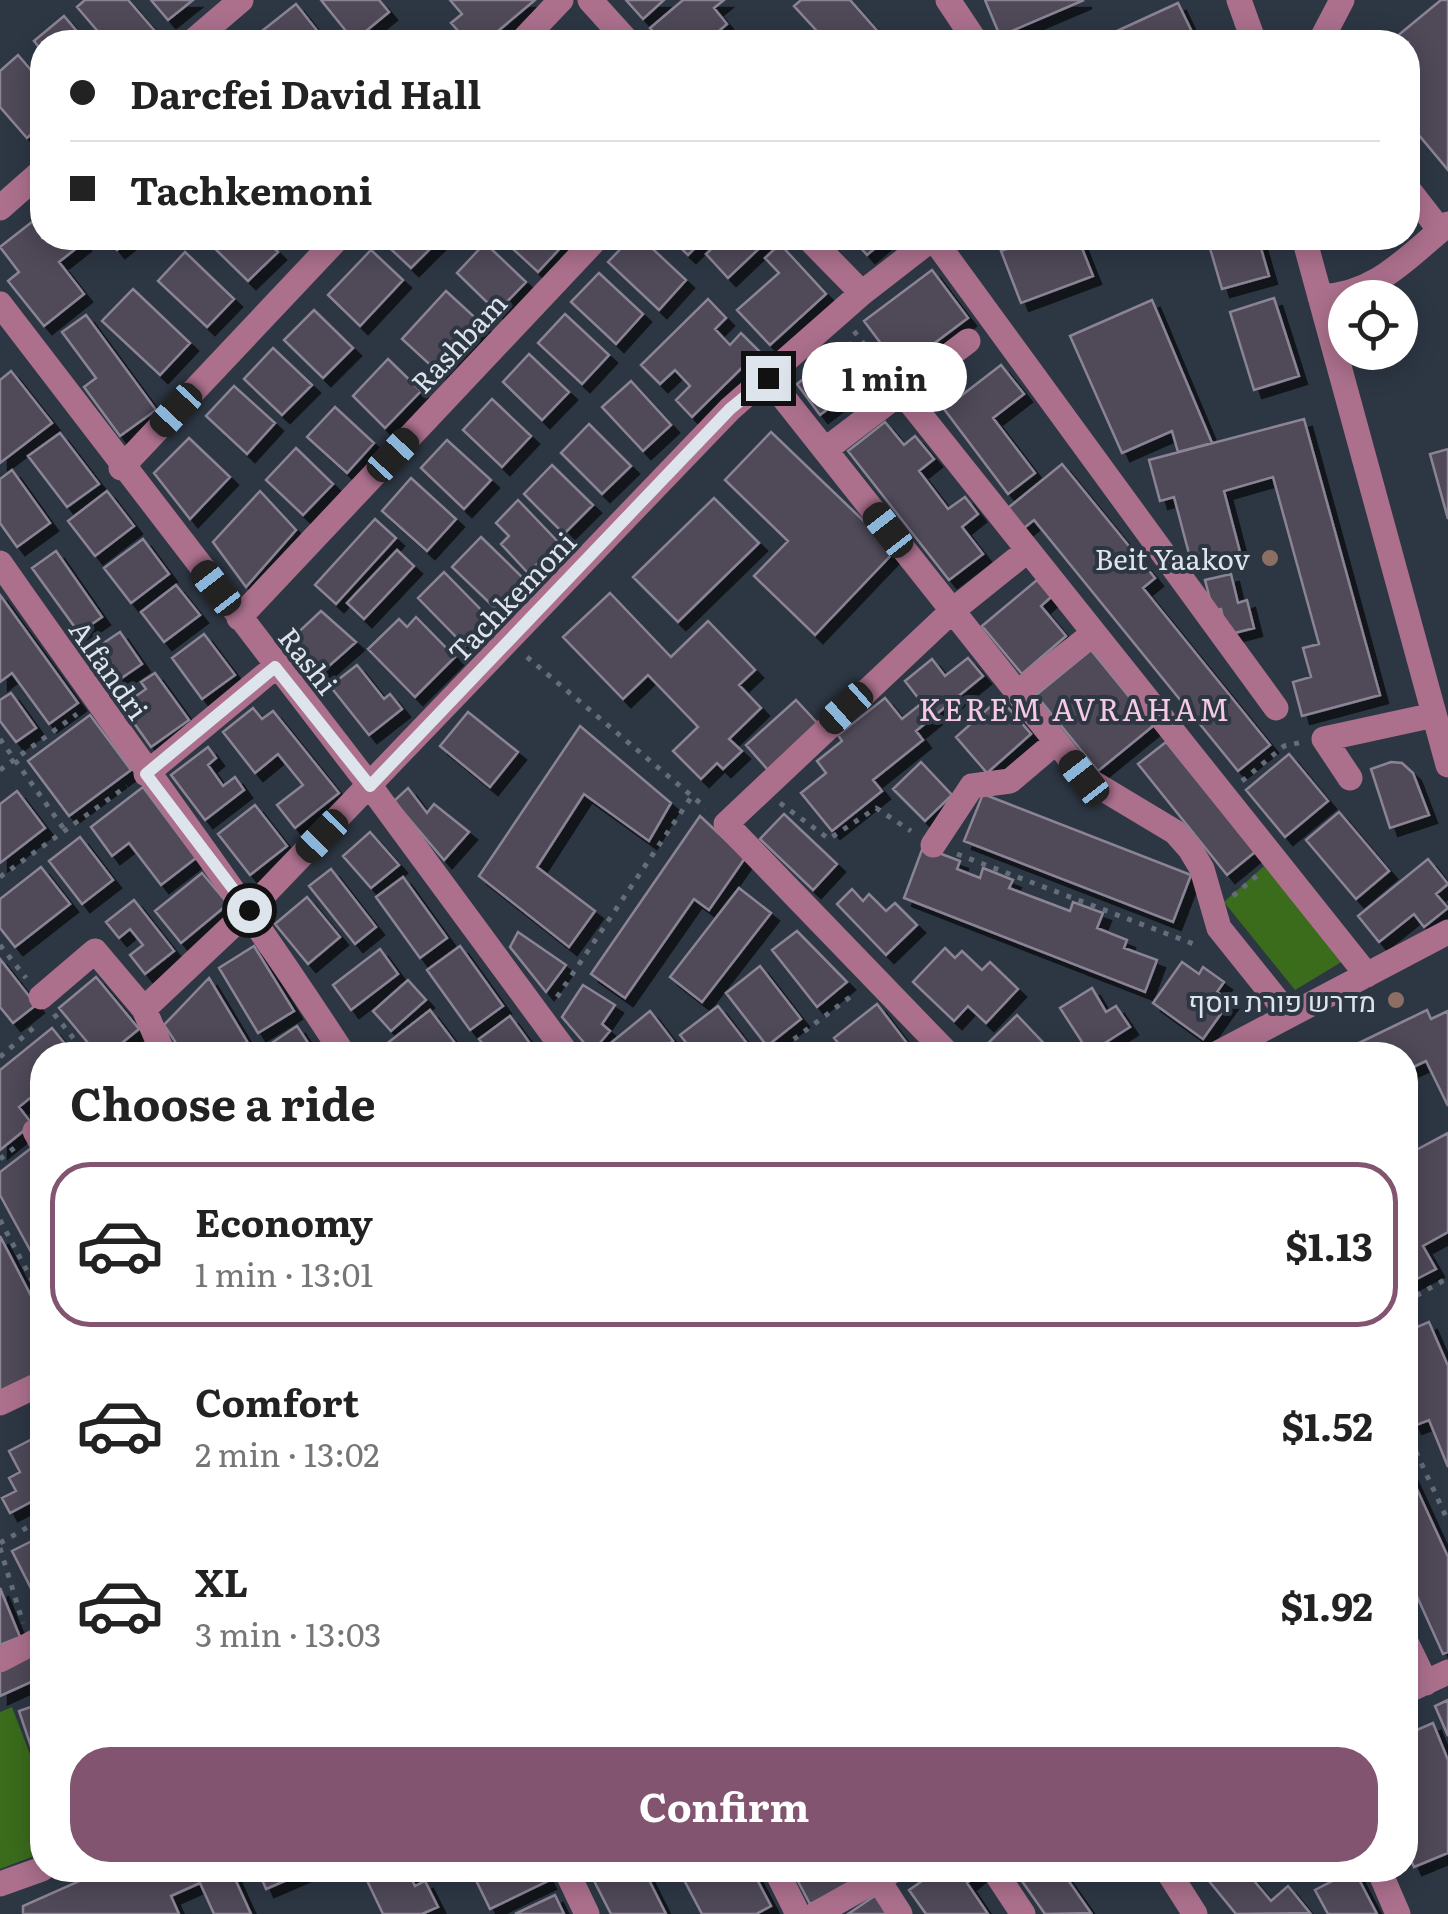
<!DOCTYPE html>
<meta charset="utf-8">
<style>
:root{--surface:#fff;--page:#f2f2f2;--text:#222;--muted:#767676;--line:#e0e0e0;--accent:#82546f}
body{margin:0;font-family:Literata,Heebo,serif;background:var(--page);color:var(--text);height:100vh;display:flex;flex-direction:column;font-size:38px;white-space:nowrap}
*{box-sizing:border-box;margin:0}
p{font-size:32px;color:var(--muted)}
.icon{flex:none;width:55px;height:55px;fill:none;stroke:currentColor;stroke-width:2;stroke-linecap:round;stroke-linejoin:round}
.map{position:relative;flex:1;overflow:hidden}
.side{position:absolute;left:30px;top:1042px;width:1388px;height:840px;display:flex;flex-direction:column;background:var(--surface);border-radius:40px;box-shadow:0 5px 25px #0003}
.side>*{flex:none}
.top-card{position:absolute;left:30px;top:30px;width:1390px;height:220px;border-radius:40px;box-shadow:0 5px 25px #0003;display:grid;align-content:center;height:220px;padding:0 40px;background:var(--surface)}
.buttons{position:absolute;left:1328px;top:280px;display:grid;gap:20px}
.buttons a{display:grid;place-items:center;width:90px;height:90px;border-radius:50%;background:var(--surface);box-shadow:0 5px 25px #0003;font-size:50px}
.end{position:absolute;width:45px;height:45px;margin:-22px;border:12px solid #dde4ec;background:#111;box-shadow:0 0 0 5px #111}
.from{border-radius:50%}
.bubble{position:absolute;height:70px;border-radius:35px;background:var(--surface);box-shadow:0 5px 25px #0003;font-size:32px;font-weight:700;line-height:70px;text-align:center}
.car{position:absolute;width:30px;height:60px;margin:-30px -15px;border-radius:12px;box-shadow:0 0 8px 2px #0007;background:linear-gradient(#222 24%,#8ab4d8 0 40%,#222 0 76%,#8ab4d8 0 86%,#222 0)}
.top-card b{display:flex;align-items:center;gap:35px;height:95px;font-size:38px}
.top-card b+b{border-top:2px solid var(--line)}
.top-card i{width:25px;height:25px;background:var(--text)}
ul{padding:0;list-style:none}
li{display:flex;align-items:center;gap:30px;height:165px;margin:0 20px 15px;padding:0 20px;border:5px solid transparent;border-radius:40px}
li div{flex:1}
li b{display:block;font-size:38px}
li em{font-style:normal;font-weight:700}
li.selected{border-color:var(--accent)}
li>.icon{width:90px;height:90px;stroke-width:1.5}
h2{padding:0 40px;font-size:45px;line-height:120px}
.action{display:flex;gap:20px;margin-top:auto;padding:20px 40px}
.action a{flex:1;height:115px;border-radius:40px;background:var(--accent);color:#fff;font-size:40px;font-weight:700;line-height:115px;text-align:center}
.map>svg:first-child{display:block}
.green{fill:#3a6c1c}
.building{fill:#4f4858;stroke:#8b8495;stroke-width:2.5;filter:url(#shadow)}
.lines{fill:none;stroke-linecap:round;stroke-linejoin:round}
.path{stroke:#646d79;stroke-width:5;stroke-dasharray:5 8;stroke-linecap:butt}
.minor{stroke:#ac708d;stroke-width:25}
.route{stroke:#dde4ec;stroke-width:12}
.education-dot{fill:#8d6e63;stroke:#2d3744;stroke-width:4}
.labels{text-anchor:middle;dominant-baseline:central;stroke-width:8;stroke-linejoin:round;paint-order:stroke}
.street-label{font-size:28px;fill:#dde4ec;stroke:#2d3744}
.poi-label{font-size:28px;fill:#dde4ec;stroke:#2d3744;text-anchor:end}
.neighbourhood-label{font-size:30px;letter-spacing:2.5px;fill:#f7cae3;stroke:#2d3744}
</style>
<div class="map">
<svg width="1448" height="1914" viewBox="0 0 1448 1914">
<defs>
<filter id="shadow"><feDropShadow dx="8" dy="8" stdDeviation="0" flood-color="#0009"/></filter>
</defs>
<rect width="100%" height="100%" fill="#2d3744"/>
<path class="green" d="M 1264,866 L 1343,961 L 1295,990 L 1224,902 Z
M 12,1707 L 42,1786 L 42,1853 L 0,1869 L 0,1712 Z"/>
<path class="building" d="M 85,0 L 128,0 L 154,30 L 140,42 L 107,42 L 77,7 Z
M 151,0 L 193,0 L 168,20 Z
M 321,0 L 379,0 L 389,12 L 354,41 Z
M 450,0 L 535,0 L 485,42 L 468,42 L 451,23 L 462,14 Z
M 626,0 L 664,0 L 643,19 Z
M 683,0 L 724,0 L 714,8 L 727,24 L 706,42 L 663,42 L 650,28 Z
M 801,0 L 850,0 L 887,42 L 827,42 L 794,6 Z
M 985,0 L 1084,0 L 1000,36 Z
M 1441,0 L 1448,0 L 1448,170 L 1408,122 L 1408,42 L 1390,42 Z
M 1178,3 L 1195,38 L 1185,42 L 1093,42 Z
M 296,4 L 326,42 L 263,42 L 257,35 Z
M 64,16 L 86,42 L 42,42 L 42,51 L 34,41 Z
M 18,55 L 42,83 L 42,125 L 27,138 L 0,107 L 0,71 Z
M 42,214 L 42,238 L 79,238 L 83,243 L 59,262 L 84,294 L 44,326 L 8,281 L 19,272 L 0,247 Z
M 107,238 L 132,238 L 117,250 Z
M 204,238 L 264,238 L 278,252 L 248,281 Z
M 379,238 L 441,238 L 411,268 Z
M 501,238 L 561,238 L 566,242 L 538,272 Z
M 631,238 L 641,238 L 686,280 L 659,310 L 608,262 Z
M 670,238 L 705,238 L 688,255 Z
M 723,238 L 770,238 L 728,278 L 706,254 Z
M 852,238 L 887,238 L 867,255 Z
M 1078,238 L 1093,276 L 1021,303 L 1001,251 L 1038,238 Z
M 1207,238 L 1258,238 L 1269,276 L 1222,289 Z
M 485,243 L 526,282 L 497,312 L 457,273 Z
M 780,244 L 826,294 L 770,345 L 737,310 L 779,273 L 765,258 Z
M 371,250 L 403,280 L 360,326 L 328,295 Z
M 185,252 L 234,299 L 207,327 L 158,281 Z
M 932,270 L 968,318 L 900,369 L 864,321 Z
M 599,273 L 643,314 L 616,344 L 571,302 Z
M 133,289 L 190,343 L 160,375 L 102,321 Z
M 446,291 L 482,324 L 438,372 L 402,339 Z
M 1274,298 L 1299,376 L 1254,390 L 1230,312 Z
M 708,299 L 726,318 L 715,329 L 730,345 L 741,333 L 759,351 L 692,417 L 676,400 L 690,386 L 675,370 L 660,384 L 641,365 Z
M 1152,300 L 1212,443 L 1178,452 L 1172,431 L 1122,453 L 1070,336 Z
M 314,310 L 353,348 L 323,378 L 284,340 Z
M 565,314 L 609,355 L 582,384 L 538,343 Z
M 86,315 L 156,410 L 120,436 L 84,387 L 96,378 L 62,332 Z
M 850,343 L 879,381 L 856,398 L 851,391 L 820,415 L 797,384 Z
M 273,348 L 312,385 L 282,415 L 244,379 Z
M 529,354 L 569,392 L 542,420 L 503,382 Z
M 388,359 L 421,391 L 385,428 L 353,396 Z
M 1001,365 L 1024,394 L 993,418 L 1035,473 L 1008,494 L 944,409 Z
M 11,371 L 52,423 L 0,463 L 0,380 Z
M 631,381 L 671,425 L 643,451 L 602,407 Z
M 234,386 L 275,423 L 247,454 L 206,416 Z
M 492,399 L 531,436 L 502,467 L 463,430 Z
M 335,407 L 374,443 L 347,473 L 307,437 Z
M 1304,419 L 1380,695 L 1302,716 L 1293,682 L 1311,677 L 1303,648 L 1319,644 L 1273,477 L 1224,491 L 1240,552 L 1192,565 L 1174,497 L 1160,501 L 1149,460 Z
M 885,422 L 904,445 L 915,436 L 934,459 L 919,471 L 948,509 L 965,497 L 978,514 L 962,527 L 983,554 L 949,580 L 848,451 Z
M 589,424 L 631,466 L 602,494 L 561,453 Z
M 771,432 L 895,551 L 815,635 L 754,576 L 788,541 L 725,480 Z
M 60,433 L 99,484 L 67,507 L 28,456 Z
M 189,438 L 230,477 L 190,519 L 154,473 Z
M 447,440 L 491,480 L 464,509 L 421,468 Z
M 296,448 L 333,484 L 303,515 L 266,480 Z
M 1448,449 L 1448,519 L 1430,454 Z
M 1062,464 L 1155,578 L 1143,588 L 1270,745 L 1238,771 L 1034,520 L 1024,528 L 1008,508 Z
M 552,465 L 593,505 L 564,534 L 524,494 Z
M 12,470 L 50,523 L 17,547 L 0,523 L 0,479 Z
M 411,478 L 456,519 L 427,551 L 382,511 Z
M 107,491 L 134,526 L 95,556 L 68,521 Z
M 260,491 L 296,530 L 246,587 L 213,542 Z
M 714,498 L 759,543 L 678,622 L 633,577 Z
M 518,500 L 559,543 L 528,573 L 501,544 L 509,536 L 496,523 Z
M 375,519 L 396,538 L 336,604 L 315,585 Z
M 481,537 L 526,581 L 498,611 L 452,567 Z
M 143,539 L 169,574 L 131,603 L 104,568 Z
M 397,550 L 414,566 L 364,619 L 347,603 Z
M 56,551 L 102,617 L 79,633 L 32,568 Z
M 444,572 L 491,620 L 465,646 L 418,598 Z
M 1231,574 L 1238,603 L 1247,600 L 1254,628 L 1227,635 L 1221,609 L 1213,611 L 1205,580 Z
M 1037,580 L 1051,597 L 1041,606 L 1066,636 L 1022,674 L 982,626 Z
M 176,585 L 200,615 L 164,642 L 141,612 Z
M 610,593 L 671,657 L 708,621 L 755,670 L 739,685 L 761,708 L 729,739 L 742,751 L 723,769 L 717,763 L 701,779 L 673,751 L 698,727 L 648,675 L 623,699 L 563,637 Z
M 0,595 L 78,703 L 49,724 L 12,673 L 0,682 Z
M 321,611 L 356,642 L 320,674 L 291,639 Z
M 416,617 L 455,657 L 415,697 L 368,649 L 399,619 L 407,627 Z
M 120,632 L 142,664 L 113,684 L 90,652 Z
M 204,634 L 235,675 L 202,699 L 172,658 Z
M 1091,650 L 1153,726 L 1098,771 L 1036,695 Z
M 968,658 L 983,676 L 916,731 L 923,740 L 873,780 L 882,791 L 832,831 L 801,793 L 826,773 L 817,761 L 842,741 L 838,735 L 885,698 L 902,719 L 922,703 L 905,681 L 932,659 L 945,676 Z
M 357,665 L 384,699 L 390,694 L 402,709 L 369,735 L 330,686 Z
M 155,673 L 189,720 L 151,747 L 122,706 L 146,689 L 141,682 Z
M 11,693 L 36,728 L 16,742 L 0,721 L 0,700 Z
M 1000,698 L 1031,734 L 987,773 L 956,737 Z
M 796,700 L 819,725 L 768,770 L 746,745 Z
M 253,708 L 262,719 L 273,711 L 339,793 L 295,828 L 277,805 L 303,785 L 278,754 L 255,773 L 223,732 Z
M 468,712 L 518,752 L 490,787 L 440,746 Z
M 90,715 L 131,770 L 69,816 L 28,761 Z
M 580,726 L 671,803 L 649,841 L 584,794 L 537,867 L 595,911 L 569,947 L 479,876 Z
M 1166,742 L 1255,852 L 1227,875 L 1138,764 Z
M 208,747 L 216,758 L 208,765 L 223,786 L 235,777 L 244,790 L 205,820 L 171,775 Z
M 1289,754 L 1328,801 L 1285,837 L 1246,790 Z
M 921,762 L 952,795 L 925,821 L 893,789 Z
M 1391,762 L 1402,763 L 1413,773 L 1429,815 L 1390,828 L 1371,769 Z
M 143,787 L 196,858 L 161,885 L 129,843 L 112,856 L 91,827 Z
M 408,788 L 427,813 L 434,804 L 469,832 L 444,860 L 394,801 Z
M 17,791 L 45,828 L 0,863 L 0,804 Z
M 983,794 L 1191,875 L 1173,922 L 964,841 Z
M 255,805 L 287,846 L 250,875 L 218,834 Z
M 1339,812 L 1389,871 L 1356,899 L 1306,840 Z
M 784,814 L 837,864 L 813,890 L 760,839 Z
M 700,816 L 745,858 L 709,910 L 694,899 L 625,998 L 591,974 Z
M 370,832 L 399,865 L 371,888 L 343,856 Z
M 80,837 L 113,880 L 82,904 L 49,861 Z
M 923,847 L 960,861 L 957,869 L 980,878 L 983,868 L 1013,880 L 1009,888 L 1070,911 L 1073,902 L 1103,913 L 1097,928 L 1127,940 L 1124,948 L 1157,960 L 1145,992 L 904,898 Z
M 1428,859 L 1448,884 L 1436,894 L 1448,908 L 1424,927 L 1414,914 L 1379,942 L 1358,916 Z
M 41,867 L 70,904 L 15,947 L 0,928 L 0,899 Z
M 331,869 L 376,927 L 355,944 L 309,886 Z
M 202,873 L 228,904 L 181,943 L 155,911 Z
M 403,877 L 447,938 L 420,958 L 376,897 Z
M 739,888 L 771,913 L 702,1002 L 670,977 Z
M 852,889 L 863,901 L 869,894 L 886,911 L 895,903 L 917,925 L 886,955 L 837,904 Z
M 307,897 L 340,937 L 308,964 L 275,924 Z
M 134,900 L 174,951 L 145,974 L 130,955 L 143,945 L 130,929 L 119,938 L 106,922 Z
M 797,931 L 847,982 L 817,1007 L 772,950 Z
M 518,932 L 566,965 L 546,992 L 510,947 Z
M 254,946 L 294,1011 L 258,1033 L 219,968 Z
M 460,946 L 503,1006 L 470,1030 L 427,970 Z
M 945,948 L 955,958 L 962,951 L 982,970 L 990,962 L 1018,989 L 986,1023 L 968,1006 L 954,1021 L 913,982 Z
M 380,949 L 398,974 L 351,1010 L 333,985 Z
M 0,959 L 36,1005 L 13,1023 L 0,1007 Z
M 1182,962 L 1199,974 L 1203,967 L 1224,982 L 1217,992 L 1230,1001 L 1203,1039 L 1153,1003 Z
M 760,966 L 801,1019 L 767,1046 L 726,993 Z
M 96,977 L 139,1029 L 107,1055 L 98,1055 L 59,1008 Z
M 209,978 L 248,1043 L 226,1055 L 184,1055 L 164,1025 Z
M 408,980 L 426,1000 L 391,1031 L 373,1011 Z
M 583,985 L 615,1005 L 602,1024 L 610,1031 L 592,1052 L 562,1017 Z
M 1092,988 L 1106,1012 L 1116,1006 L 1130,1027 L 1089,1053 L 1060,1008 Z
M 877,1004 L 913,1051 L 908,1055 L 848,1055 L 834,1038 Z
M 718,1006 L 756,1055 L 696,1055 L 680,1035 Z
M 430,1010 L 464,1055 L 378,1055 L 376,1052 Z
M 1427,1010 L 1431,1019 L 1448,1011 L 1448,1106 L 1426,1061 L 1405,1071 L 1405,1055 L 1334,1055 Z
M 650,1011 L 673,1041 L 655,1055 L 604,1055 L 601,1051 Z
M 1017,1015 L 1054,1054 L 1061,1047 L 1068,1055 L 986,1055 L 981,1050 Z
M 510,1016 L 524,1035 L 538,1055 L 491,1055 L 479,1039 Z
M 297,1026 L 316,1055 L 277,1055 L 270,1044 Z
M 52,1028 L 74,1055 L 42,1055 L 42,1103 L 35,1094 L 19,1107 L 32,1124 L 0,1150 L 0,1070 Z
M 1448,1133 L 1448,1232 L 1423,1246 L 1436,1269 L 1405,1285 L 1405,1156 Z
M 34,1146 L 42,1163 L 42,1272 L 0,1195 L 0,1172 Z
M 0,1236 L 42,1317 L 42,1373 L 0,1394 Z
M 1429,1322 L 1448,1366 L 1448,1467 L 1429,1420 L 1414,1426 L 1405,1405 L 1405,1332 Z
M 42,1434 L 42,1496 L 10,1513 L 2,1498 L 16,1491 L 9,1478 L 20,1472 L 9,1451 Z
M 1405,1463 L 1448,1557 L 1448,1652 L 1443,1654 L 1405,1570 Z
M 42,1536 L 42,1610 L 12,1551 Z
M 0,1588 L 20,1637 L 0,1645 Z
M 36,1652 L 42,1677 L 0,1696 L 0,1668 Z
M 1448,1700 L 1448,1736 L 1435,1706 Z
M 42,1703 L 42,1779 L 19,1711 Z
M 1433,1723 L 1448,1760 L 1448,1853 L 1414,1867 L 1405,1846 L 1405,1735 Z
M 104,1870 L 231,1870 L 251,1914 L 214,1914 L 200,1883 L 171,1896 L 179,1914 L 23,1914 L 23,1906 Z
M 258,1870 L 310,1870 L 266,1889 Z
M 362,1870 L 407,1870 L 415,1886 L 425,1881 L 438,1907 L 422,1914 L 383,1914 Z
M 471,1870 L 542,1870 L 548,1881 L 490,1909 Z
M 644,1870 L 666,1914 L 611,1914 L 589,1871 Z
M 697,1870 L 752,1870 L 771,1906 L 756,1914 L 702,1914 L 683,1878 Z
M 792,1870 L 864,1870 L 867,1875 L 810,1904 Z
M 938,1870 L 982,1870 L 967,1883 L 988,1914 L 926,1914 L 909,1890 Z
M 1023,1870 L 1061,1870 L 1091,1913 L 1045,1914 L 1017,1874 Z
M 1200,1870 L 1245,1870 L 1271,1901 L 1288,1886 L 1310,1913 L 1236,1914 Z
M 1354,1870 L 1377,1914 L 1328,1914 L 1315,1890 Z
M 555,1895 L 564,1914 L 515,1914 Z
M 876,1895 L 898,1914 L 848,1914 L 851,1912 Z"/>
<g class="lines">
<path class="path" d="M 854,331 L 887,374
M 527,657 L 706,808
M 0,739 L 64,829
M 0,770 L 77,714
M 1242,781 L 1284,746 L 1303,742
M 780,803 L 829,839 L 876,808 L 911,831
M 957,854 L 1199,946
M 0,877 L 127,786
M 1233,896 L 1259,874
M 0,945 L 26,978
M 557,997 L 692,796
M 54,1014 L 79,1045
M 773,1055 L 854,994
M 0,1057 L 39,1023
M 0,1159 L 17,1146
M 0,1220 L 42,1299
M 1405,1302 L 1448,1278
M 1405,1428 L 1448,1521
M 0,1543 L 42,1519
M 0,1548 L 23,1623"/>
<path class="minor" d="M 590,0 L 628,42
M 948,0 L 976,42
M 1239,0 L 1254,42
M 192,42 L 241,0
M 521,42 L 561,0
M 1320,42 L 1342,0
M 1408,189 L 1440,230
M 0,208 L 42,171
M 808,238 L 862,293
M 933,238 L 1276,708
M 1304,238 L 1448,765
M 1320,297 C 1376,295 1406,258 1448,224
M 0,304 L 370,786 L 568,1055
M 768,378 L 1085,778 L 1175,832 L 1190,849 L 1202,869 L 1219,928 L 1288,1014
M 902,392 L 1367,975
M 825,450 L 968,341
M 121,468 L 338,238
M 0,563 C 114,727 235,887 344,1055
M 239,618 L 597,238
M 1017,693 L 1094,633
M 146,774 L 275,667
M 1350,778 L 1324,739 L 1434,715
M 933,845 L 972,786 L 1010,781 L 1056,742
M 41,997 L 95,951 L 144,1009 L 164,1055
M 144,1009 L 249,910 L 730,409 L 862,293 L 933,238
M 949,1055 L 726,824 L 952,611 L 1028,550
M 1214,1055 L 1448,932
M 35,1131 L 42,1144
M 0,1403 L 42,1383
M 1405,1640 L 1426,1683
M 0,1660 L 42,1638
M 1405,1692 L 1448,1672
M 566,1870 L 587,1914
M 776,1870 L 798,1914
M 872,1870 L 900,1914
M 994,1870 L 1023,1914
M 1167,1870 L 1195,1914
M 1379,1870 L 1398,1914
M 0,1884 L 42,1869
M 816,1914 L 894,1870"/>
</g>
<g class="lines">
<path class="route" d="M 249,910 L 146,774 L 275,667 L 370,786 L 730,409 L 768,378"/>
</g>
<g class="education-dot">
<circle cx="1270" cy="558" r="10"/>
<circle cx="1396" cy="1000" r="10"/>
</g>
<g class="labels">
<g class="street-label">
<text transform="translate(458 342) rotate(-47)">Rashbam</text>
<text transform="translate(511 596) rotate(-46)">Tachkemoni</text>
<text transform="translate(309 660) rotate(52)">Rashi</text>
<text transform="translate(110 669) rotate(55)">Alfandri</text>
</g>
<g class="poi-label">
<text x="1250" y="558">Beit Yaakov</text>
<text x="1376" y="1000">מדרש פורת יוסף</text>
</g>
<g class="neighbourhood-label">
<text x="1075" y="708">KEREM AVRAHAM</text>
</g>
</g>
</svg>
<div class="buttons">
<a><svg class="icon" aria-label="locate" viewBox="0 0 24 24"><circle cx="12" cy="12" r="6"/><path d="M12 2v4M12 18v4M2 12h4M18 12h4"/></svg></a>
</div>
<i class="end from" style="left:249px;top:910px"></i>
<i class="end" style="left:768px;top:378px"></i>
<div class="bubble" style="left:802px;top:342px;width:165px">1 min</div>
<i class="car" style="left:176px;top:410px;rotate:223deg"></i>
<i class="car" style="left:393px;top:455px;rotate:43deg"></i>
<i class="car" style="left:888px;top:530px;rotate:322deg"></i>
<i class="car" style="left:216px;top:588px;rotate:322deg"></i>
<i class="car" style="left:846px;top:708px;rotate:228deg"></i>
<i class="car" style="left:1084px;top:778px;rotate:322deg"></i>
<i class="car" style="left:322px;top:836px;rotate:224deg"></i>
<div class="top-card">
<b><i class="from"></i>Darcfei David Hall</b>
<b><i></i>Tachkemoni</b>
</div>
<section class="side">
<h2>Choose a ride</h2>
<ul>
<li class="selected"><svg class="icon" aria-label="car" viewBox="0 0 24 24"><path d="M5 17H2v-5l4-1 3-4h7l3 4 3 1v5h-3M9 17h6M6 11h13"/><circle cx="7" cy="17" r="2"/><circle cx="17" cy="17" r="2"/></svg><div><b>Economy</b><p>1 min · 13:01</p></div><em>$1.13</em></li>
<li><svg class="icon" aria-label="car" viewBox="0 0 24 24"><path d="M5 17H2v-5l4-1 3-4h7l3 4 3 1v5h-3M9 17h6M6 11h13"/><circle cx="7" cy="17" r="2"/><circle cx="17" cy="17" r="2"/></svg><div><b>Comfort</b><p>2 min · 13:02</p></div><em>$1.52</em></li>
<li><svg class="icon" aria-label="car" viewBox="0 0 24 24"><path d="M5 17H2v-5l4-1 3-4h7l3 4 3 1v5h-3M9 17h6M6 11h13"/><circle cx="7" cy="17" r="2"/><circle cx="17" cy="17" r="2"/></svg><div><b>XL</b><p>3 min · 13:03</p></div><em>$1.92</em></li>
</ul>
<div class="action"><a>Confirm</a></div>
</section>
</div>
